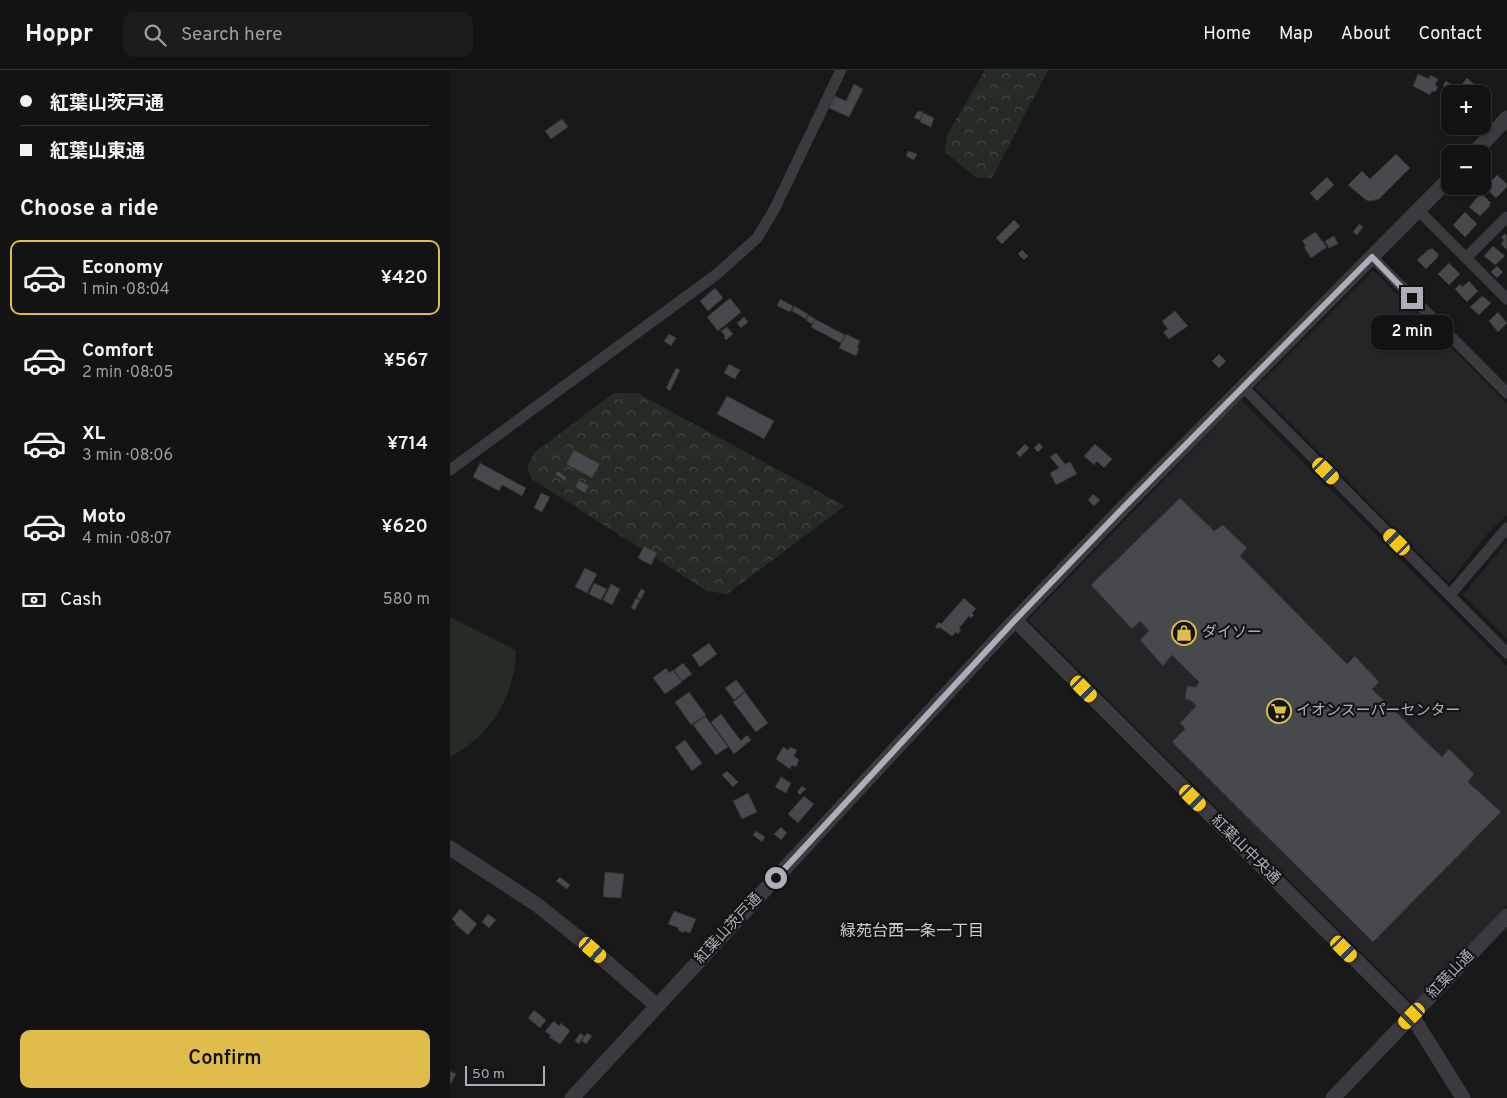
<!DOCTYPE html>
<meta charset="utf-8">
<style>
:root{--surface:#131314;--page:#1c1c1d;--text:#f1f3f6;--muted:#9d9ea0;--line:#323234;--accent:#dfbc4b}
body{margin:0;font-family:Overpass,"Noto Sans JP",sans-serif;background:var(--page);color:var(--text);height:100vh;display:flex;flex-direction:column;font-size:19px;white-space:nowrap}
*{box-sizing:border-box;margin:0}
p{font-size:16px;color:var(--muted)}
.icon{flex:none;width:28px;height:28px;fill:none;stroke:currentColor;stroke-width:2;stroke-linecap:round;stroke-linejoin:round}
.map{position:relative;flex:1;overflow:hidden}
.sheet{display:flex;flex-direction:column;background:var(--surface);width:450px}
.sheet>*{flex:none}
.guide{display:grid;align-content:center;height:110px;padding:0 20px;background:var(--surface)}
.buttons{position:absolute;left:991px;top:15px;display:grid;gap:10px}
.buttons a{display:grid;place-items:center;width:50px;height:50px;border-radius:10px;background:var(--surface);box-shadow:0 1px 4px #0004,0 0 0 1px var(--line);font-size:25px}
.scale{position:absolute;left:15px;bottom:12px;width:80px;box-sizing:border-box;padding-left:5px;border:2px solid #acafb9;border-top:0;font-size:14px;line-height:18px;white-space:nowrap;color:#acafb9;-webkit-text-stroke:4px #141415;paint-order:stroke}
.end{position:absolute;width:22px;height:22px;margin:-11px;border:6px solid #acafb9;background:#111;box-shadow:0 0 0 2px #111}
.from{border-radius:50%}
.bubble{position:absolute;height:35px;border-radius:10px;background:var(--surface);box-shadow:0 1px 4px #0004,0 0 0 1px var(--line);font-size:16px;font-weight:600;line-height:35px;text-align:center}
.car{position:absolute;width:15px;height:30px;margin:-15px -8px;border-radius:6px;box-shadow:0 0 4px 1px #0007;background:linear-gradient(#f5c518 24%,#345 0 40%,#f5c518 0 76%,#345 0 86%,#f5c518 0)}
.guide b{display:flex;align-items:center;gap:18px;height:48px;font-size:19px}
.guide b+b{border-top:1px solid var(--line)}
.guide i{width:12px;height:12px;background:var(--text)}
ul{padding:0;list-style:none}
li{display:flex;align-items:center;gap:15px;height:75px;margin:0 10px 8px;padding:0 10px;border:2px solid transparent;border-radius:10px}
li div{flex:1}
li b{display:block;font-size:19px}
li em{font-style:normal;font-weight:600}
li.on{border-color:var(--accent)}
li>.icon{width:45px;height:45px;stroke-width:1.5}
h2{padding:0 20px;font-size:22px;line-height:60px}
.pay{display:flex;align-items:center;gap:12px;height:55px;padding:0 20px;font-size:19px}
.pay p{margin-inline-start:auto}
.button{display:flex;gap:10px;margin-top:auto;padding:10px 20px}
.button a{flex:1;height:58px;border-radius:10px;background:var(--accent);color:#111;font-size:20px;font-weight:600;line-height:58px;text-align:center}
header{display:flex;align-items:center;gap:30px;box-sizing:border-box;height:70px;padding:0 25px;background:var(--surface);border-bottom:1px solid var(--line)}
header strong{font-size:24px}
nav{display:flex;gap:28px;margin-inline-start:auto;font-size:18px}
.search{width:350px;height:45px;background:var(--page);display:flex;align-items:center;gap:12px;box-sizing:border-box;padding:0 18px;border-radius:10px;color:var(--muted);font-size:19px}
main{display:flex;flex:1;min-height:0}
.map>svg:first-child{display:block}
.built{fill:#252527}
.forest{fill:url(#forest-crowns)}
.pitch{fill:#252c26}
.building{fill:#48494d;stroke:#333336}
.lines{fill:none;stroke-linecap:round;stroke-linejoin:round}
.minor{stroke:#3a3a3f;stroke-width:11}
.tertiary{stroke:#3a3a3f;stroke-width:15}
.route{stroke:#acafb9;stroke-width:6}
.labels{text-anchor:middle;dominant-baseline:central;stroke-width:4.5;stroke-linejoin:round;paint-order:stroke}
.poi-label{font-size:15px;fill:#acafb9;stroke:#141415;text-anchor:start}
.street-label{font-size:15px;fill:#acafb9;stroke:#141415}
.neighbourhood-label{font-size:16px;fill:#cdced5;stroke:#141415}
</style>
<header>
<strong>Hoppr</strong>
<div class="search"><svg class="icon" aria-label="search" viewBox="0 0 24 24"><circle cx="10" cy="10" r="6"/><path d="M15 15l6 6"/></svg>Search here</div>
<nav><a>Home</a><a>Map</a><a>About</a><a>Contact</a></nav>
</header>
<main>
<section class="sheet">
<div class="guide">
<b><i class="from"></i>紅葉山茨戸通</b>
<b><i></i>紅葉山東通</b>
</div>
<h2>Choose a ride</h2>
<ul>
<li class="on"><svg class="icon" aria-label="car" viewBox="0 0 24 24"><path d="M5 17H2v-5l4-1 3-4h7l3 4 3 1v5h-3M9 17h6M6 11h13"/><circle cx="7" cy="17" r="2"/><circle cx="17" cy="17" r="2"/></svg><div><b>Economy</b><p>1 min · 08:04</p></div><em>¥420</em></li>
<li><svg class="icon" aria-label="car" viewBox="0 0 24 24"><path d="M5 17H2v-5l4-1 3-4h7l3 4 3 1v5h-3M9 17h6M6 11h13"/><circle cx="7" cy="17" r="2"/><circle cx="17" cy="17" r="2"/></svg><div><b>Comfort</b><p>2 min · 08:05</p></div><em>¥567</em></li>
<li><svg class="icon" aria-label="car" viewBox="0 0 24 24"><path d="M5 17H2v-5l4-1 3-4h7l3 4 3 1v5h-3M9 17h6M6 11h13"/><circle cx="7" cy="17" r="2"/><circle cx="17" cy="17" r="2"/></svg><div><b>XL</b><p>3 min · 08:06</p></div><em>¥714</em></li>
<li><svg class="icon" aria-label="car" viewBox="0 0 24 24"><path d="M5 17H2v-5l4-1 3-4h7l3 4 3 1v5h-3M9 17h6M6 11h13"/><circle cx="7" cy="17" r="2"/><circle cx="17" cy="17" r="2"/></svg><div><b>Moto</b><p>4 min · 08:07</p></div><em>¥620</em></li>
</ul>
<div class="pay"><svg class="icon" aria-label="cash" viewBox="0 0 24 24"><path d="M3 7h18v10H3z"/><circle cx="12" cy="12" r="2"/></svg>Cash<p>580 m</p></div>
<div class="button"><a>Confirm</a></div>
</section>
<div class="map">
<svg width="1057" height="1028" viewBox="0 0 1057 1028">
<defs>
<pattern id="forest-crowns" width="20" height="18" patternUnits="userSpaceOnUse" patternTransform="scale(1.25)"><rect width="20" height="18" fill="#252c26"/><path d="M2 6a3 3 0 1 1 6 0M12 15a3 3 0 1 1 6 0" fill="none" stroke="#424843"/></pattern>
</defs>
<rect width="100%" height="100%" fill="#19191a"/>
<path class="built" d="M 923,200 L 1057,334 L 1057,445 L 1039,462 L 999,513 L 805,318 Z
M 791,330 L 1057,596 L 1057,835 L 963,934 L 578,550 Z
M 1057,472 L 1057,569 L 1013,525 Z"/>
<path class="forest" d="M 535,0 L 598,0 L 542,108 L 527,108 L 495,82 L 497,65 Z
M 164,323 L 187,323 L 395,436 L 277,524 L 257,521 L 82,409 L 77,398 L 84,383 Z"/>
<path class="pitch" d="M 0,547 L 66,580 C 65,627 41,664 0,687 Z"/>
<path class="building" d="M 968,4 L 979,9 L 980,5 L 988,9 L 985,15 L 988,17 L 985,22 L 982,21 L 980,25 L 963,16 Z
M 1017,8 L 1027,17 L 1021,24 L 1012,24 L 1013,22 L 1009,18 Z
M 996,11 L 1002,15 L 999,19 L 993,15 Z
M 404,14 L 413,19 L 399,47 L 379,38 L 385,26 L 396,31 Z
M 468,41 L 473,42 L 470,50 L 464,48 Z
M 473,43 L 484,48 L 481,57 L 470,52 Z
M 999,48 L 1000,56 L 1012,58 L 1006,66 L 993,56 Z
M 112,49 L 118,57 L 101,69 L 95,61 Z
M 458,81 L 467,84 L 464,90 L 456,86 Z
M 946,84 L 960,98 L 929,129 L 920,131 L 916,130 L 898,115 L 912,101 L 920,109 Z
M 1047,105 L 1057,114 L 1057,117 L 1046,128 L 1035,117 Z
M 877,107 L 884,115 L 867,131 L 860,123 Z
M 1031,123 L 1041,133 L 1039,135 L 1040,136 L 1030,146 L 1019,137 Z
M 1015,142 L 1027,154 L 1015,167 L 1003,155 Z
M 564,150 L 570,156 L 552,174 L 546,168 Z
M 909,154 L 913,157 L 907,165 L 903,162 Z
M 865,162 L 877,177 L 861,188 L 854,177 L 856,176 L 852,171 Z
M 1055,164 L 1057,166 L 1057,180 L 1051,174 L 1054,170 L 1051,167 Z
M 884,166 L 888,174 L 879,178 L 875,171 Z
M 1043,176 L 1055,186 L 1045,195 L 1034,186 Z
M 982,178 L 989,185 L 987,186 L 988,187 L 976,199 L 967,190 L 979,179 L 980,180 Z
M 572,180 L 578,186 L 574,190 L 568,184 Z
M 999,193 L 1010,204 L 999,215 L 988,204 Z
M 1047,196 L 1053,202 L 1047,208 L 1041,202 Z
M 1019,211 L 1028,221 L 1017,232 L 1005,219 L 1010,214 L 1012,217 Z
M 265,218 L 273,228 L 258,241 L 250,231 Z
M 1032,226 L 1041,233 L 1029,245 L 1020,237 Z
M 280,228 L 291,242 L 268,261 L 257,247 Z
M 330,229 L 343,236 L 340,242 L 327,236 Z
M 344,236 L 358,244 L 356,249 L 342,241 Z
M 725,241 L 738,256 L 719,269 L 713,262 L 718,259 L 712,251 Z
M 1048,242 L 1057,253 L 1048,262 L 1039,251 Z
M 359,245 L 365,249 L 362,254 L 356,250 Z
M 294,247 L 298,252 L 291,258 L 287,253 Z
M 365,249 L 395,265 L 391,273 L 361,257 Z
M 277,257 L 283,264 L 276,270 L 274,268 L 275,266 L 271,261 Z
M 219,264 L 226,268 L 221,276 L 214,271 Z
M 396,264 L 410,271 L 407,277 L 409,278 L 406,286 L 389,278 Z
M 769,284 L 776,291 L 769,298 L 762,291 Z
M 279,294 L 290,300 L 285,309 L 274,303 Z
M 226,298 L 230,300 L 220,321 L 216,318 Z
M 277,326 L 324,351 L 314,369 L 267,344 Z
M 589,373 L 593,377 L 588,382 L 584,378 Z
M 575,374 L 579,378 L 570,387 L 566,383 Z
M 645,374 L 662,389 L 654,398 L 647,391 L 644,395 L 634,386 Z
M 124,380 L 150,394 L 142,408 L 116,394 Z
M 606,383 L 615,394 L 620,392 L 627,404 L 606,415 L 600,403 L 609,398 L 600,387 Z
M 30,393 L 76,418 L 72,426 L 52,415 L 49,421 L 23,407 Z
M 108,401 L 117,408 L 115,411 L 105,404 Z
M 129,410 L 139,416 L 135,423 L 125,417 Z
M 91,423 L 100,427 L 92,442 L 84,438 Z
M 643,424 L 650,430 L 644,436 L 638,430 Z
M 730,428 L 764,461 L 773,455 L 797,478 L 790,486 L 897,594 L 905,586 L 929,612 L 922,619 L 992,687 L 999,679 L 1024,704 L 1018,712 L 1051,742 L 923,872 L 722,672 L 735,659 L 730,653 L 746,636 L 742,631 L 735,629 L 737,616 L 746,617 L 749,612 L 722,585 L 713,596 L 690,570 L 699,561 L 690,551 L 682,559 L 641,515 Z
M 194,476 L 207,483 L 201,495 L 188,488 Z
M 135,498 L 147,504 L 137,523 L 125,517 Z
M 144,513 L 157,519 L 151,530 L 139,524 Z
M 161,514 L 170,519 L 162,535 L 153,530 Z
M 191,519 L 195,521 L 191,529 L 187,527 Z
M 186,528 L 190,530 L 185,540 L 181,538 Z
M 514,528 L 526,539 L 522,543 L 524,545 L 521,548 L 519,546 L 509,558 L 511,560 L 508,564 L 506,562 L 502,566 L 489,557 L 488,559 L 485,557 L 489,552 L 491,554 Z
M 259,573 L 267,584 L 250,597 L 242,585 Z
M 233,593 L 242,604 L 232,611 L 224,600 Z
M 216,598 L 219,603 L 223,600 L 232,612 L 215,624 L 203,608 Z
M 286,610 L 295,621 L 284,630 L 275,618 Z
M 239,622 L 256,645 L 241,655 L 225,632 Z
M 295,622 L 318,653 L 306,662 L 283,632 Z
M 271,644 L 291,671 L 297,665 L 301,670 L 284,684 L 261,652 Z
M 255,646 L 278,677 L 266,685 L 243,655 Z
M 235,670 L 252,693 L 242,701 L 225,677 Z
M 333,677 L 338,680 L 340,677 L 347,680 L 344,686 L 349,690 L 346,697 L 342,695 L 340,699 L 326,689 Z
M 277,701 L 288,712 L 283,717 L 272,705 Z
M 331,707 L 341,713 L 336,723 L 325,717 Z
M 352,716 L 356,719 L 350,725 L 347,722 Z
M 298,723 L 307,742 L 292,749 L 283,731 Z
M 354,726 L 364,734 L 348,753 L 338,744 Z
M 331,757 L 337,763 L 331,770 L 324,764 Z
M 306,761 L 315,767 L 312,772 L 303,765 Z
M 155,802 L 174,804 L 171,828 L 153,827 Z
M 110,807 L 120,815 L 117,819 L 106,811 Z
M 10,839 L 27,854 L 18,865 L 5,854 L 6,853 L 2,849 Z
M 224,841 L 246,849 L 240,863 L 234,861 L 233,863 L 228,860 L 229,858 L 218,854 Z
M 38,844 L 46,850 L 39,858 L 32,852 Z
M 84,940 L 96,950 L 90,958 L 78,948 Z
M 104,951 L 109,956 L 111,953 L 120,961 L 110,974 L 99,967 L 101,966 L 95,961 Z
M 130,963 L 134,966 L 129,974 L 125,971 Z
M 137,963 L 142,966 L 136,974 L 132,971 Z
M 0,1001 L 6,1004 L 0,1015 Z"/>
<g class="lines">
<path class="minor" d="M 969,141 L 1057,229
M 922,187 L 1057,323
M 1016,188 L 1057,147
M 792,316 L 1057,583
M 0,400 L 267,204 L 307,168 L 324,140 L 391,0
M 1000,525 L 1057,458"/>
<path class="tertiary" d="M 1023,84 L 1057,48
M 565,550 L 962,946 L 1013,1028
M 0,778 L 86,834 L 130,869 L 207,936
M 122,1028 L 565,550 L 670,441 L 1000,108
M 883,1028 L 1057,846"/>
</g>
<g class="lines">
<path class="route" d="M 326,808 L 565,550 L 670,441 L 922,187 L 962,228"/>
</g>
<defs>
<symbol id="shop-ring" viewBox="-11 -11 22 22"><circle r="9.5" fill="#141415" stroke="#dfbc4b" stroke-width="1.5"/><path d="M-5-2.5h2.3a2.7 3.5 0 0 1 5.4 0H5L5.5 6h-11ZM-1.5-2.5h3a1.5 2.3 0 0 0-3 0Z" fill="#dfbc4b"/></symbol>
<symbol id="supermarket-ring" viewBox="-11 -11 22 22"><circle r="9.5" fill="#141415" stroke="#dfbc4b" stroke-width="1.5"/><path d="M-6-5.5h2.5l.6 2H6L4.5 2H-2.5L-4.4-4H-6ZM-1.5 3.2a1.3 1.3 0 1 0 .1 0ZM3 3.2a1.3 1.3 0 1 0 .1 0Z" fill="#dfbc4b"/></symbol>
</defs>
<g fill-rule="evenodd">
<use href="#shop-ring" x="720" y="549" width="28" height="28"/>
<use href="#supermarket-ring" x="815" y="627" width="28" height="28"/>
</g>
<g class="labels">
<g class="poi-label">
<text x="752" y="563">ダイソー</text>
<text x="846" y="641">イオンスーパーセンター</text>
</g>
<g class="street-label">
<text transform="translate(795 780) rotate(45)">紅葉山中央通</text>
<text transform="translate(279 859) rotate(-47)">紅葉山茨戸通</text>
<text transform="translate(1001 905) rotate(-46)">紅葉山通</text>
</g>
<g class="neighbourhood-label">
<text x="462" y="862">緑苑台西一条一丁目</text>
</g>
</g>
</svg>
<div class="buttons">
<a>+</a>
<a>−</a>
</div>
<div class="scale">50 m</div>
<i class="end from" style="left:326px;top:808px"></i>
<i class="end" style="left:962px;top:228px"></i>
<div class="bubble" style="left:921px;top:245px;width:82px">2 min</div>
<i class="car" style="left:876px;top:401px;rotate:135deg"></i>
<i class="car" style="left:947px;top:472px;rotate:315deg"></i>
<i class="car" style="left:634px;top:619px;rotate:135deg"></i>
<i class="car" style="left:743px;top:728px;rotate:135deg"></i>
<i class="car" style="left:894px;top:879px;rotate:135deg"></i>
<i class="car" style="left:143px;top:880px;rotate:131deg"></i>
<i class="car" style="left:962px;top:946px;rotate:225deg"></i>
</div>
</main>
